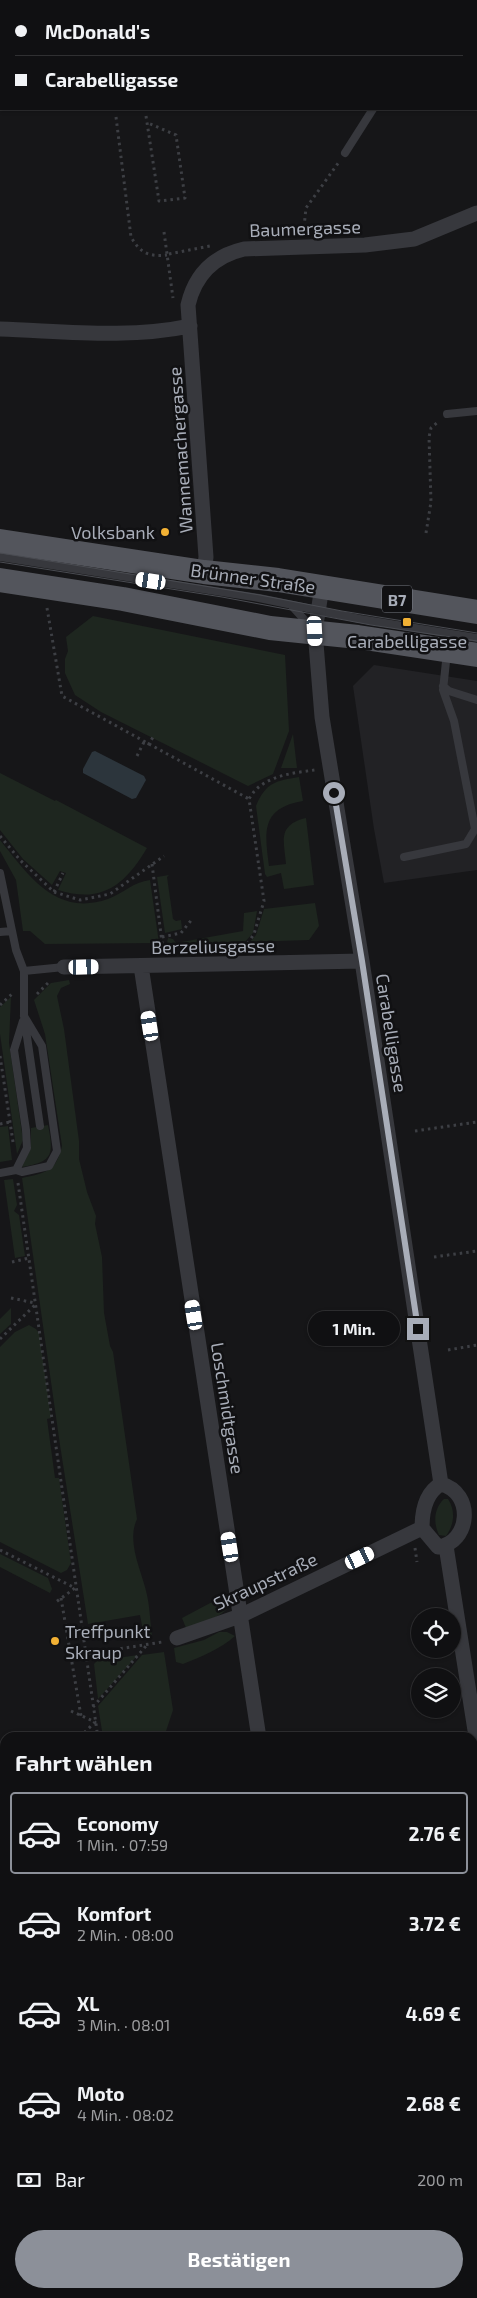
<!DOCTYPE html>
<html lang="de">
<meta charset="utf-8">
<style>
:root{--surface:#101012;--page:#19191b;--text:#f1f3f6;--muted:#9c9d9f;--line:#303032;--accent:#8c9099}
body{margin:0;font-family:"Exo 2",sans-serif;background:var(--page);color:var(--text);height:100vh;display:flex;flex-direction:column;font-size:19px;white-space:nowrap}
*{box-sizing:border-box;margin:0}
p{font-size:16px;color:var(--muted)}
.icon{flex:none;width:28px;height:28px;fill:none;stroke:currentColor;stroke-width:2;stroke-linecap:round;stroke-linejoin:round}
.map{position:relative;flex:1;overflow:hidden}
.sheet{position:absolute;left:0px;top:1732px;width:478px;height:566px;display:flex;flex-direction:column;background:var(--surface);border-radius:15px 15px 0 0;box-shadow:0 1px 4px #0004,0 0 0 1px var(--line)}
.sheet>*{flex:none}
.banner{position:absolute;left:0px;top:0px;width:478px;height:110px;box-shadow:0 1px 4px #0004,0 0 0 1px var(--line);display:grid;align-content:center;height:110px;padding:0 15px;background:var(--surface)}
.controls{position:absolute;left:411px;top:1608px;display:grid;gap:10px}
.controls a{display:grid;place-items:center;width:50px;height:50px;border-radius:50%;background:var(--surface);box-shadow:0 1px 4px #0004,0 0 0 1px var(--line);font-size:25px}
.end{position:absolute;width:22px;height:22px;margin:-11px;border:6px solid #a8adb8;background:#111;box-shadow:0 0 0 2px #111}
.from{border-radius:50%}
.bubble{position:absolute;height:35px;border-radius:18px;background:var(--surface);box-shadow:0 1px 4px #0004,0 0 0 1px var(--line);font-size:16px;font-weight:700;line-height:35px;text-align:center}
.car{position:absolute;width:15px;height:30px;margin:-15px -8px;border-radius:6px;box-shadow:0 0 4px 1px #0007;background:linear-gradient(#fff 24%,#345 0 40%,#fff 0 76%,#345 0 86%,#fff 0)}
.banner b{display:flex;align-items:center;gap:18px;height:48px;font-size:19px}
.banner b+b{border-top:1px solid var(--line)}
.banner i{width:12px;height:12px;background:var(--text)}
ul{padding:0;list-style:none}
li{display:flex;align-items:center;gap:15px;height:82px;margin:0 10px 8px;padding:0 5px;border:2px solid transparent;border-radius:5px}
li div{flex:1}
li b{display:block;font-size:19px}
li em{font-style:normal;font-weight:700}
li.current{border-color:var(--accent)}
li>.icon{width:45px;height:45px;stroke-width:1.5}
h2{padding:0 15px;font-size:22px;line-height:60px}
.pay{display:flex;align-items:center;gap:12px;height:55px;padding:0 15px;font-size:19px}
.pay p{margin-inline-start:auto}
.primary-button{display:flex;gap:10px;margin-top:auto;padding:10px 15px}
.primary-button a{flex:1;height:58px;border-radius:30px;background:var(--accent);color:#fff;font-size:20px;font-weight:700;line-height:58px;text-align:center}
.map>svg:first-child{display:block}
.built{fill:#222225}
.green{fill:#1e261f}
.water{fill:#2c353c}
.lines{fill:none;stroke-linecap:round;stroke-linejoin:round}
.path{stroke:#3d3f44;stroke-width:3;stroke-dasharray:2.5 4;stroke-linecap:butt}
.lane{stroke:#37383d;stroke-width:8}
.street{stroke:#37383d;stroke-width:15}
.secondary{stroke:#45474d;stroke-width:21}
.primary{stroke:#53555c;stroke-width:24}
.tram{stroke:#4a4c52;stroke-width:1}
.route{stroke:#a8adb8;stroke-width:6}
.poi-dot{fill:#f2b134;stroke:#111113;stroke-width:2}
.labels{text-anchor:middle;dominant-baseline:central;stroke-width:5;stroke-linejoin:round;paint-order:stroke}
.shield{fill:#111113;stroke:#7b7e86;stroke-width:1}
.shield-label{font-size:16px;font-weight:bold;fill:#a8adb8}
.street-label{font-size:18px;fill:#a8adb8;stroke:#111113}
.poi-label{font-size:18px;fill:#a8adb8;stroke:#111113;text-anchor:end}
</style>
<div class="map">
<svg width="477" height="2298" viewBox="0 0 477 2298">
<rect width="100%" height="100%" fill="#161618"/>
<path class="built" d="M 374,665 L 477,681 L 477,870 L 384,883 L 374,829 L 353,686 Z"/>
<path class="green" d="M 93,616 L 285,655 L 289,731 L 273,774 L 248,786 L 101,712 L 75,695 L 65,673 L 65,659 L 68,651 L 66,637 Z
M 293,734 L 297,768 L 281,768 Z
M 0,773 L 55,801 L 56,800 L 147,848 C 125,885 102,904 58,890 L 66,873 L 60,871 L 52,885 L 23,859 L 0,830 Z
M 299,777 L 303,801 C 262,808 264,830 269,866 L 286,864 C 284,841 277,825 306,818 L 314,885 L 284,889 L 281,873 L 267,877 L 265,874 L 256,806 C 266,782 276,781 299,777 Z
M 0,840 C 29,876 56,917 108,899 C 124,893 133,882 150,880 L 159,943 L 45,944 L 30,931 L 23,931 L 16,880 L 0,851 Z
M 169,875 L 167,877 L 173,919 L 176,921 L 181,920 L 182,929 L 165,933 L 157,877 Z
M 315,903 L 319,926 L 309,940 L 250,942 L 256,935 L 264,909 Z
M 257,911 L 253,933 L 244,943 L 167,943 L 168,938 L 173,939 L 176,943 L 243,931 L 244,913 Z
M 69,980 L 70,984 L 61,988 L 57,996 L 64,1029 L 79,1141 L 79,1159 L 87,1192 L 96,1216 L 95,1224 L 102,1257 L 104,1313 L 110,1346 L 113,1352 L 137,1519 C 126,1543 142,1571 147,1595 C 150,1608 150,1622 152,1635 L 144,1636 L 140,1615 L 88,1624 L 60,1445 L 22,1178 C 45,1173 56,1172 62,1146 L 45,1034 L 34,1000 L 51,983 Z
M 11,997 L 9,1043 L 23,1140 L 17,1154 L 0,1034 L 0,1007 Z
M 48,1125 C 54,1155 53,1162 21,1167 L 31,1148 L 31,1128 Z
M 8,1126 L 12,1160 L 0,1162 L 0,1127 Z
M 13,1179 L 17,1205 L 14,1211 L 19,1215 L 25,1256 L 15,1258 L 4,1180 Z
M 11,1308 L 11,1324 L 0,1334 L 0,1319 Z
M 29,1325 L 36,1329 L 39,1333 L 51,1418 L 47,1419 L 55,1478 L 59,1478 L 71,1563 L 67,1570 L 61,1573 L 0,1542 L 0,1347 L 15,1332 Z
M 444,1499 L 448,1499 C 456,1511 454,1525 446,1536 L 439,1535 C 433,1523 434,1508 444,1499 Z
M 0,1554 L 48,1578 L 52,1589 L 50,1593 L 0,1567 Z
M 214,1601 L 225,1603 L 229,1606 C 223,1617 199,1624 186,1628 L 182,1618 Z
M 219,1632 L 227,1632 L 235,1636 C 220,1649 201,1657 183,1664 L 176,1662 L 174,1648 L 204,1640 Z
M 164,1652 L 173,1710 L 164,1737 L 103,1737 L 98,1706 L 142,1655 Z
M 138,1655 L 98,1699 L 94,1664 L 97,1661 Z
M 5,1813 L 5,1904 L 0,1905 L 0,1818 Z
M 0,2059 L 5,2062 L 5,2092 L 0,2095 Z
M 5,2097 L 5,2199 L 0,2200 L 0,2101 Z"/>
<path class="water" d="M 95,751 L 144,776 L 146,780 L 136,798 L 132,799 L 83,773 L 83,769 L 92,752 Z"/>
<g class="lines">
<path class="path" d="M 431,0 L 433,1
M 146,116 L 159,201 L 185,198 L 176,135 L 148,123
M 116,117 L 131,237 C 140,253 149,257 167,255
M 304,227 L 306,208 L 339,162
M 287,230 L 303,226
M 164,232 L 173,298
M 169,254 L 210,246
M 426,533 L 431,502 L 429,437 L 431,428 L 439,421
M 47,608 L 62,696 L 249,799
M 137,756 L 144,742 L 149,744 L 153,737
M 0,836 L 20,860 L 54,892 L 80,900 L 110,894 L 164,856
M 152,864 L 163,950
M 54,892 L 63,873
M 162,937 L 181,933 L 193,918
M 244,949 L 254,934 L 264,901 L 249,799 C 261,776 292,773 315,770
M 37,994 L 50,981
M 0,1005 L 12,994
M 0,1056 L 13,1142
M 0,1124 L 10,1122
M 415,1131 L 477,1122
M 18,1183 L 98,1738
M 434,1257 L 477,1251
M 12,1262 L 29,1258
M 11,1298 L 35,1303
M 0,1339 L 36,1304
M 448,1350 L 477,1345
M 415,1548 L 417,1562
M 0,1550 L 75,1588 L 56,1602
M 61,1598 L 81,1716
M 69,1657 L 162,1642
M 93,1707 L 146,1646
M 71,1711 L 95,1722 L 79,1738
M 0,1811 L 5,1806
M 0,1911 L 3,1905
M 0,1934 L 5,1936
M 0,2099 L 5,2095
M 0,2201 L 5,2201
M 228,2294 L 228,2298"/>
<path class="lane" d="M 363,0 L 364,1
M 345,153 L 373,109
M 447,414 L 477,411
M 0,557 L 259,598 L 360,619 L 477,638
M 291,605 L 311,627
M 443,686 L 449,691 L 477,700
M 404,857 L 466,844 L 475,829 L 454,721 L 443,690 L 447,652
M 0,873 L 16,950 L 24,971
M 0,932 L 12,931
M 40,1126 L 24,1016 L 24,971 L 64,967
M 16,1170 L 27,1148 L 26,1130 L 14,1050 L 23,1021
M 0,1173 L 16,1170 L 22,1172 L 49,1166 L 57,1151 L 42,1046 L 24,1016"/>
<path class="street" d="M 475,1 L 477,0
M 0,329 C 63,331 128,339 190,326
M 204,572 L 206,557 L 188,305 C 195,275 214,256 244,249 L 365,245 L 414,239 L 477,213
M 322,587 L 315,631 L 322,717 L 362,961 L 441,1484
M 141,966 L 259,1738
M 64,967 L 362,961
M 441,1484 C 475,1493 470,1543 438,1547 L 422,1528 C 422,1511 425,1493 441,1484 Z
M 446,1546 L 477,1743
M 177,1638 L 240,1616 L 422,1528
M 472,2258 L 477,2256
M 344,2294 L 344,2298
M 392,2298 L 400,2294"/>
<path class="secondary" d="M 460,0 L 461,1
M 476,41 L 477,43"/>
<path class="primary" d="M 0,541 L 204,572 L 278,580 L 477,612
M 0,580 L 123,599 L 270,628 L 358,637 L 477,655"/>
<path class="tram" d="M 0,553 L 260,595 L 342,611 L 477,633
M 0,562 L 222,597 L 371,625 L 477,641"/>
</g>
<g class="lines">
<path class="route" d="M 334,793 L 362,961 L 418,1329"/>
</g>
<g class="poi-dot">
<circle cx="165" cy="532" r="5"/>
<rect x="402" y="617" width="10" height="10" rx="2.5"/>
<circle cx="55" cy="1641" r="5"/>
</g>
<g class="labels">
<rect class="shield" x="382" y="585.5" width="30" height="27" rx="4"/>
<g class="shield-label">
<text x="397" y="599">B7</text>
</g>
<g class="street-label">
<text transform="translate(305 228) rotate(-2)">Baumergasse</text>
<text transform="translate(180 450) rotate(-94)">Wannemachergasse</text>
<text transform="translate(253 578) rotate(8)">Brünner Straße</text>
<text transform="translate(213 946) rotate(-1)">Berzeliusgasse</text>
<text transform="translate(392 1033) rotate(81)">Carabelligasse</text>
<text transform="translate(228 1408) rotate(81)">Loschmidtgasse</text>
<text transform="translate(265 1581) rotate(-25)">Skraupstraße</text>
</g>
<g class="poi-label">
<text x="155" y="532">Volksbank</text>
<text x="407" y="641" text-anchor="middle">Carabelligasse</text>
<text x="65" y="1631" text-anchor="start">Treffpunkt<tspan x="65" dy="21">Skraup</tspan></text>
</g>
</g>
</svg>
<div class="controls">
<a><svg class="icon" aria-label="locate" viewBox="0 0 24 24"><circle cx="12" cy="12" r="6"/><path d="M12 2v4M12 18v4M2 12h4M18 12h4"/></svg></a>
<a><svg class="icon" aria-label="layers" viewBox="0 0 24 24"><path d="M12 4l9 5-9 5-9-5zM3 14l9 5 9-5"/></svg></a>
</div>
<i class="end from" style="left:334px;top:793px"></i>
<i class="end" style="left:418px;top:1329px"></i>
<div class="bubble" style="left:308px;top:1311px;width:92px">1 Min.</div>
<i class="car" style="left:151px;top:581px;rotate:279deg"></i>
<i class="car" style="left:315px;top:631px;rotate:177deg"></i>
<i class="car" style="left:84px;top:967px;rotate:89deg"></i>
<i class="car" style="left:150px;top:1026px;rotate:351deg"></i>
<i class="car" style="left:194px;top:1315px;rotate:351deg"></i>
<i class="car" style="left:230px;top:1547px;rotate:351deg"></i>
<i class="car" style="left:360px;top:1558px;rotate:64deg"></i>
<div class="banner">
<b><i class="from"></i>McDonald's</b>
<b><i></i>Carabelligasse</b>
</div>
<section class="sheet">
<h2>Fahrt wählen</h2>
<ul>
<li class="current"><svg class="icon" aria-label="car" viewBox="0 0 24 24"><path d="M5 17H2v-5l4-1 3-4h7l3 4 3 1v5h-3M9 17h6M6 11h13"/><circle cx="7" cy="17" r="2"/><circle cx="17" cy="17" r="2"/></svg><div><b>Economy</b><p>1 Min. · 07:59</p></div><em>2.76 €</em></li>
<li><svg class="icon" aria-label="car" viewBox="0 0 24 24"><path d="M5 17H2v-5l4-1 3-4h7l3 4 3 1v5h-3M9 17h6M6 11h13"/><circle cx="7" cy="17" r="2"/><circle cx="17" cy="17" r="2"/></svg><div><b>Komfort</b><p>2 Min. · 08:00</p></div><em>3.72 €</em></li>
<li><svg class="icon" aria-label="car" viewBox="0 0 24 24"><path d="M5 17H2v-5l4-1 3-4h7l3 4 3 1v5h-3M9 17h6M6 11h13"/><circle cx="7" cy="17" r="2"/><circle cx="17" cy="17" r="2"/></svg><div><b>XL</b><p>3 Min. · 08:01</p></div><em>4.69 €</em></li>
<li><svg class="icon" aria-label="car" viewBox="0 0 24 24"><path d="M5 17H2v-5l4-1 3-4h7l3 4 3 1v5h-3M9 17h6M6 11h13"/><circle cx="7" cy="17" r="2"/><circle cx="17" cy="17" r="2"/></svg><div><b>Moto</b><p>4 Min. · 08:02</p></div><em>2.68 €</em></li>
</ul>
<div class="pay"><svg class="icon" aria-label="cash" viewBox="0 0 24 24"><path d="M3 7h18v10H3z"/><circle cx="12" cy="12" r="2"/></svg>Bar<p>200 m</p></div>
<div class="primary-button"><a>Bestätigen</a></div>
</section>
</div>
